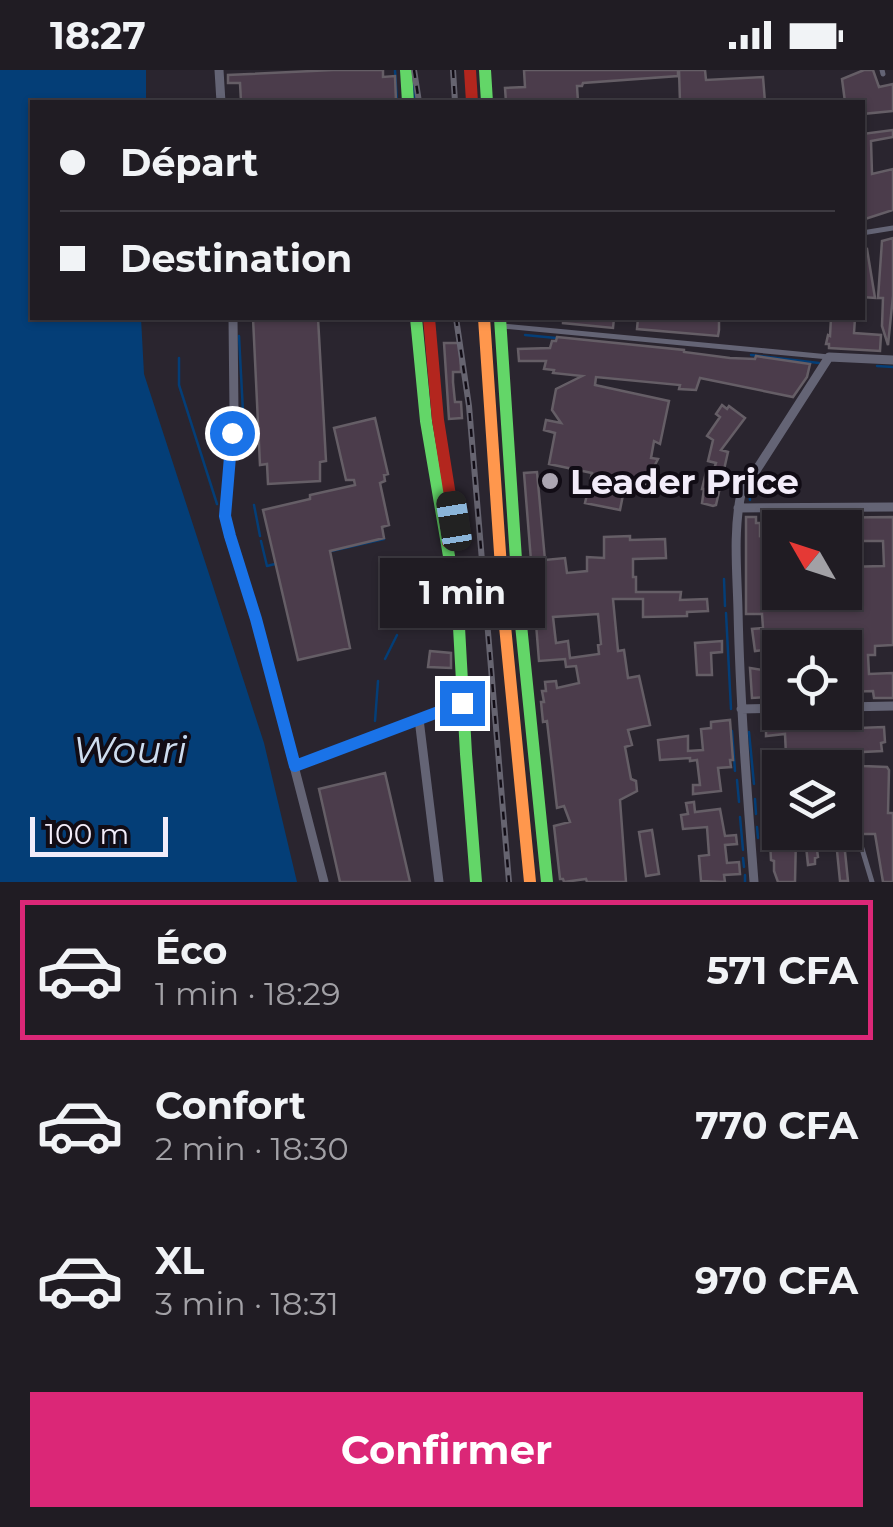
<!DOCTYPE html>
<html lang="fr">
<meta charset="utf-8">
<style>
:root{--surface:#201c23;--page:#2d2930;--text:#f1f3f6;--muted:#a2a1a6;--line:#3d3a41;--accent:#db2777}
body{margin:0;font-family:Montserrat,sans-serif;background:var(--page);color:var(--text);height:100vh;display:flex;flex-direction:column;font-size:38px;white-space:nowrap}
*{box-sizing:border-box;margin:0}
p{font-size:32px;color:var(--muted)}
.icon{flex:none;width:55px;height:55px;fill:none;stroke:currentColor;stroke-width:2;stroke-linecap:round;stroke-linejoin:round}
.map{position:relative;height:812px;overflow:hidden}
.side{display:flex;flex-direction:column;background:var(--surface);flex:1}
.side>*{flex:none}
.hud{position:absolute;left:30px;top:30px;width:835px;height:220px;border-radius:0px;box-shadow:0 2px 8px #0004,0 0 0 2px var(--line);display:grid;align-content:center;height:220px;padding:0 30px;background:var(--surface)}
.needle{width:65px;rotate:309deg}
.tools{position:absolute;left:762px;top:440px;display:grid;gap:20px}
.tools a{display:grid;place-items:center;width:100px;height:100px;border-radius:0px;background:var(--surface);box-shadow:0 2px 8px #0004,0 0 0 2px var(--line);font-size:50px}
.scale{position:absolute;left:30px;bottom:25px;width:138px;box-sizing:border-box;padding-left:10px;border:5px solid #f2ecf9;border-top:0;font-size:28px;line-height:35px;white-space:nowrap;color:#f2ecf9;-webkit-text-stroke:8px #110c15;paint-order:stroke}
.end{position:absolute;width:45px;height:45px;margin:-22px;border:12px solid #1a73e8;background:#fff;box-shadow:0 0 0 5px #fff}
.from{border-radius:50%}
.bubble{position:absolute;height:70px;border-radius:0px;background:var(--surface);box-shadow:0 2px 8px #0004,0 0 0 2px var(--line);font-size:32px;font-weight:700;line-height:70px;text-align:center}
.car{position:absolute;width:30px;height:60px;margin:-30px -15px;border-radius:12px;box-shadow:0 0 8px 2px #0007;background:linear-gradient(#222 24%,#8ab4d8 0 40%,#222 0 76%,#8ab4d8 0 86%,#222 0)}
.hud b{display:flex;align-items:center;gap:35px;height:95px;font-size:38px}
.hud b+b{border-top:2px solid var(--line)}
.hud i{width:25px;height:25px;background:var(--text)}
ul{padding:18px 0 0;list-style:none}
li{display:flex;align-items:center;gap:30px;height:140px;margin:0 20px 15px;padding:0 10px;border:5px solid transparent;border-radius:0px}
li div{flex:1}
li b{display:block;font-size:38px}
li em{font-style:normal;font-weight:700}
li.selected{border-color:var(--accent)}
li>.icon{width:90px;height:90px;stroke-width:1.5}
.action{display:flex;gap:20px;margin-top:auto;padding:20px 30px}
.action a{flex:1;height:115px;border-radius:0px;background:var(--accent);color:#fff;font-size:40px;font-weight:700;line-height:115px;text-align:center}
.status{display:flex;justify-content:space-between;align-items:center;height:70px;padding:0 50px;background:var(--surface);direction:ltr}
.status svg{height:28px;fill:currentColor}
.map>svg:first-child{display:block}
.water{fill:#043e77}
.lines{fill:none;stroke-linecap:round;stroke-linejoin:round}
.stream{stroke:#043e77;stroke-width:2.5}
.building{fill:#4b3c4b;stroke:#655e66;stroke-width:2.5;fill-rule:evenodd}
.lane{stroke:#646475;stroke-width:5}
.street{stroke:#646475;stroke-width:9}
.fast{stroke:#63d668;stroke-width:12}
.slow{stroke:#ff974d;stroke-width:12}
.jam{stroke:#b3261e;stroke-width:12}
.rail-casing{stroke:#666470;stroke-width:6}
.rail{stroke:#110c15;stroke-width:2.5;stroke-dasharray:8;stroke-linecap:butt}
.route{stroke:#1a73e8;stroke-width:12}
.poi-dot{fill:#aca6b2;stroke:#110c15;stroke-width:4}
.labels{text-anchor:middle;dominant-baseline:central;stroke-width:8;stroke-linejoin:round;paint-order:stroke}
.poi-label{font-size:35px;font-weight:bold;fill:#f2ecf9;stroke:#110c15;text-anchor:start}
.water-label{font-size:38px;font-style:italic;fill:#ceddef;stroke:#110c15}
</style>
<div class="status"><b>18:27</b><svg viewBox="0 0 49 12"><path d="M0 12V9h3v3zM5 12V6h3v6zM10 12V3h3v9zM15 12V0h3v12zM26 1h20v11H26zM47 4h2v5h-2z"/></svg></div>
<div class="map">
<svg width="893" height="812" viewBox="0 0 893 812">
<rect width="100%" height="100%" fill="#2a252f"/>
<path class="water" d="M 0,0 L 146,0 L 146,32 L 32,32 L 32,248 L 141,248 L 144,304 L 264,673 L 297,812 L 0,812 Z"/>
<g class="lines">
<path class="stream" d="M 395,0 L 397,32
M 414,13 L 415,32
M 457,248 L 459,271
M 525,265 L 556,268
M 239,266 L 245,380
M 751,285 L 819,293
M 179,288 L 179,315 L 217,434
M 877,296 L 893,297
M 750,430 L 749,420 L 760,406
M 254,435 L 260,466
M 261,471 L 267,496 L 275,494
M 327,482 L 384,469
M 724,509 L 725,536
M 726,543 L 731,639
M 385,589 L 397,565
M 283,635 L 297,690
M 375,651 L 378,611
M 732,661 L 735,701
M 749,662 L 754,714
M 737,710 L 739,732
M 755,729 L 756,744
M 740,747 L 743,780
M 757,757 L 758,768
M 743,788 L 744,797
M 745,805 L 745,812"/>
</g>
<path class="building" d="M 333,0 L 383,0 L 383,7 L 395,6 L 396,32 L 241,32 L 240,13 L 228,13 L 228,5 Z
M 524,0 L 678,0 L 678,6 L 583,13 L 582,16 L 577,16 L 578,32 L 506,32 L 505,18 L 525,17 Z
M 679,0 L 705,0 L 706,10 L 763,7 L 765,32 L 680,32 Z
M 864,0 L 873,0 L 879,17 L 893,14 L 893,41 L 862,44 L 862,32 L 845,32 L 842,9 Z
M 893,60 L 893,67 L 871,71 L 872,104 L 893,99 L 893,140 L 862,150 L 862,64 Z
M 893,168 L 893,226 L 888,275 L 882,256 L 883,228 L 878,228 L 882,171 Z
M 867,179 L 875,228 L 862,227 L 862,180 Z
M 253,248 L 318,248 L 326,391 L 320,392 L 320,411 L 268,414 L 267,394 L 260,395 Z
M 563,248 L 614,248 L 613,258 L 563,253 Z
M 638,248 L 719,248 L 719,260 L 718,266 L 637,259 Z
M 831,248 L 855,248 L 854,263 L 881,265 L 880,281 L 829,278 L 829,274 L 826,274 L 828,265 L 830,266 Z
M 557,267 L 684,280 L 684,282 L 730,288 L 755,289 L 756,286 L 810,294 L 807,307 L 793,327 L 700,308 L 696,320 L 679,319 L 680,315 L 596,307 L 595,315 L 669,331 L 660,374 L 654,371 L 651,388 L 658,389 L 645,414 L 626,410 L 620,440 L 585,433 L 592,403 L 549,394 L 555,363 L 544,360 L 546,350 L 561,353 L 552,340 L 556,319 L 582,306 L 553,303 L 554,300 L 544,299 L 546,291 L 519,291 L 518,279 L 550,278 L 552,271 L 556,271 Z
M 444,273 L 460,273 L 461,302 L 453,302 L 453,312 L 455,332 L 461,332 L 462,348 L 449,349 Z
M 722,335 L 727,339 L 729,336 L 745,348 L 721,380 L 728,382 L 716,435 L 713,436 L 702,433 L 704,419 L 702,419 L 707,398 L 714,399 L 716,393 L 708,391 L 713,370 L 707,366 L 720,347 L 716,344 Z
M 375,348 L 388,404 L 384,405 L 385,411 L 380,413 L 389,455 L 382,457 L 384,468 L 330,481 L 350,578 L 298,590 L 263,440 L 310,429 L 310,425 L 355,415 L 354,410 L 346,410 L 334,358 Z
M 537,402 L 545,490 L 565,488 L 567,503 L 587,501 L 587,487 L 604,488 L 604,467 L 630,466 L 630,470 L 665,469 L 666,488 L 633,489 L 633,507 L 636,507 L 636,522 L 681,522 L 680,530 L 707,529 L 708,541 L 687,542 L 687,546 L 643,547 L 643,529 L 613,529 L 618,581 L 624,580 L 628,608 L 639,606 L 650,655 L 628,660 L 632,675 L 625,677 L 631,709 L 636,711 L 637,721 L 620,730 L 626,812 L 587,812 L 586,809 L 564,812 L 563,809 L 560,809 L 554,756 L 570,752 L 564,736 L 557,738 L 547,651 L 543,652 L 541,632 L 544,632 L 542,621 L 546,621 L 545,612 L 556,611 L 557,618 L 579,613 L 576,596 L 566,597 L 565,589 L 539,591 L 524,403 ZM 598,544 L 601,574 L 598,575 L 599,584 L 570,588 L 568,571 L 556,573 L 553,547 Z
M 746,447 L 756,447 L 756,453 L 760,453 L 760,466 L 767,465 L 767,473 L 780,473 L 780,522 L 845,522 L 845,497 L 884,496 L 883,471 L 845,471 L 845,458 L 810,458 L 810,448 L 893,447 L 893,575 L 875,576 L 875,585 L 868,585 L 869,604 L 893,603 L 893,628 L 874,628 L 873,621 L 845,622 L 845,578 L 841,578 L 841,571 L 808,575 L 808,578 L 780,578 L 755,581 L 752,559 L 763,558 L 762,544 L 746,544 Z
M 722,571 L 722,582 L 711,583 L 712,605 L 697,605 L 695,573 Z
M 430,581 L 451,583 L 451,598 L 428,597 Z
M 750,598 L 763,600 L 764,616 L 768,615 L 768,627 L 752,628 Z
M 730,650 L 733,690 L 730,690 L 731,697 L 718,698 L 721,721 L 693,724 L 693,715 L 700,715 L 697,690 L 690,691 L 690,688 L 660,690 L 658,670 L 688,666 L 688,681 L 703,680 L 701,659 L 711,658 L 711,652 Z
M 784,650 L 831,650 L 831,659 L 884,657 L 885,672 L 881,673 L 882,681 L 863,682 L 863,696 L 887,697 L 889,700 L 888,743 L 893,743 L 893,812 L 883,812 L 875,764 L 845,764 L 845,698 L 833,698 L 833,680 L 786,685 L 785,664 L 766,666 L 766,656 L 785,655 Z
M 780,700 L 780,739 L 767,740 L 763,701 Z
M 385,703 L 410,812 L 340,812 L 319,719 Z
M 694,732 L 695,742 L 720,739 L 725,766 L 736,765 L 737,774 L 725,775 L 727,793 L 739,792 L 740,804 L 724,805 L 725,812 L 701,811 L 699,786 L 709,785 L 707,757 L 683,759 L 681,745 L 688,744 L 686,733 Z
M 652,760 L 659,804 L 646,806 L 639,762 Z
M 843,762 L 848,811 L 840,811 L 836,771 L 816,773 L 818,787 L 815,788 L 815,794 L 808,795 L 805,766 Z
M 796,767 L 795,812 L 778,812 L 774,801 L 774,791 L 771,790 L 770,770 Z"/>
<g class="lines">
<path class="lane" d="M 882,0 L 883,4
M 862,163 L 893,158
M 503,256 L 829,287
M 860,772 L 872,812"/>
<path class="street" d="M 219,0 L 221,32
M 233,248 L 234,342 L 225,445 L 229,466 L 256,549 L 324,812
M 738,438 L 893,437
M 845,637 L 893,636
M 741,639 L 780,638
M 419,649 L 439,812
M 295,696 L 462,633
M 754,812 C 747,721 740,631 738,540 C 737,502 733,461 741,424 L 829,287 L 893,290"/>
<path class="fast" d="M 406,0 L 408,32
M 485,0 L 487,32
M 416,248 L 426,351 L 458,539 L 466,684 L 476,812
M 500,248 L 519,535 L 547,812"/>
<path class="slow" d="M 484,248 L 505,556 L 530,812"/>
<path class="jam" d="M 470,0 L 472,32
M 429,248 L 438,350 L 454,451 L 448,472"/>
<defs>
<path id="rail" d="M 414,0 L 419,32
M 453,0 L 455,32
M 456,248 L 469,336 L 509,812"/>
</defs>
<use href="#rail" class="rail-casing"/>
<use href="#rail" class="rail"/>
</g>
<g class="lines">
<path class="route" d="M 232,363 L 225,446 L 230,466 L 256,549 L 295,696 L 462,633"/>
</g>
<circle class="poi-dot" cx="550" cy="411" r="10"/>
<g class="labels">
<g class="poi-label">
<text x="570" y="411">Leader Price</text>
</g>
<g class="water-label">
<text x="130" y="679">Wouri</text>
</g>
</g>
</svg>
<div class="tools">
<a><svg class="needle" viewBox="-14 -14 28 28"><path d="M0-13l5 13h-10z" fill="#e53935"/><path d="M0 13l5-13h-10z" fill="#a2a1a6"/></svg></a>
<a><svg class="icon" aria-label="locate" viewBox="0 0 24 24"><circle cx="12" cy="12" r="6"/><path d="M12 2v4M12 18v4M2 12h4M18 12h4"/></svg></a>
<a><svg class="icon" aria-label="layers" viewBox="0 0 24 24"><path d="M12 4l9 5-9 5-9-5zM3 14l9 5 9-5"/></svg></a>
</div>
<div class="scale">100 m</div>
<i class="end from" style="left:232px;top:363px"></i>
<i class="end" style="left:462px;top:633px"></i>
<div class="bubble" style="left:380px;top:488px;width:165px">1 min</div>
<i class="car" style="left:454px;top:451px;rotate:351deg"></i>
<div class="hud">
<b><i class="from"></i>Départ</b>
<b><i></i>Destination</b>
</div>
</div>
<section class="side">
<ul>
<li class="selected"><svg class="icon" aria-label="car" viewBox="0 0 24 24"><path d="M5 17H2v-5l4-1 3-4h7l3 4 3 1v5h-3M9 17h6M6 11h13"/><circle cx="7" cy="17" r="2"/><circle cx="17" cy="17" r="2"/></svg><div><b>Éco</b><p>1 min · 18:29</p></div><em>571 CFA</em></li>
<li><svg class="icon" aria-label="car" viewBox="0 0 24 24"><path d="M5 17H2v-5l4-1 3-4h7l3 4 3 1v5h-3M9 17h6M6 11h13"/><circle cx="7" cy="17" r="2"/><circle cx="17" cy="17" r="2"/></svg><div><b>Confort</b><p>2 min · 18:30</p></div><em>770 CFA</em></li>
<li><svg class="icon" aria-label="car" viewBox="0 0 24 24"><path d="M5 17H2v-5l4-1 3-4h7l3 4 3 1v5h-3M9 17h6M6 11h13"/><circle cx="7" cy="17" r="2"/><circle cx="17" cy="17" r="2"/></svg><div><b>XL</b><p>3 min · 18:31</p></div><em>970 CFA</em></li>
</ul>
<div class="action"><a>Confirmer</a></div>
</section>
